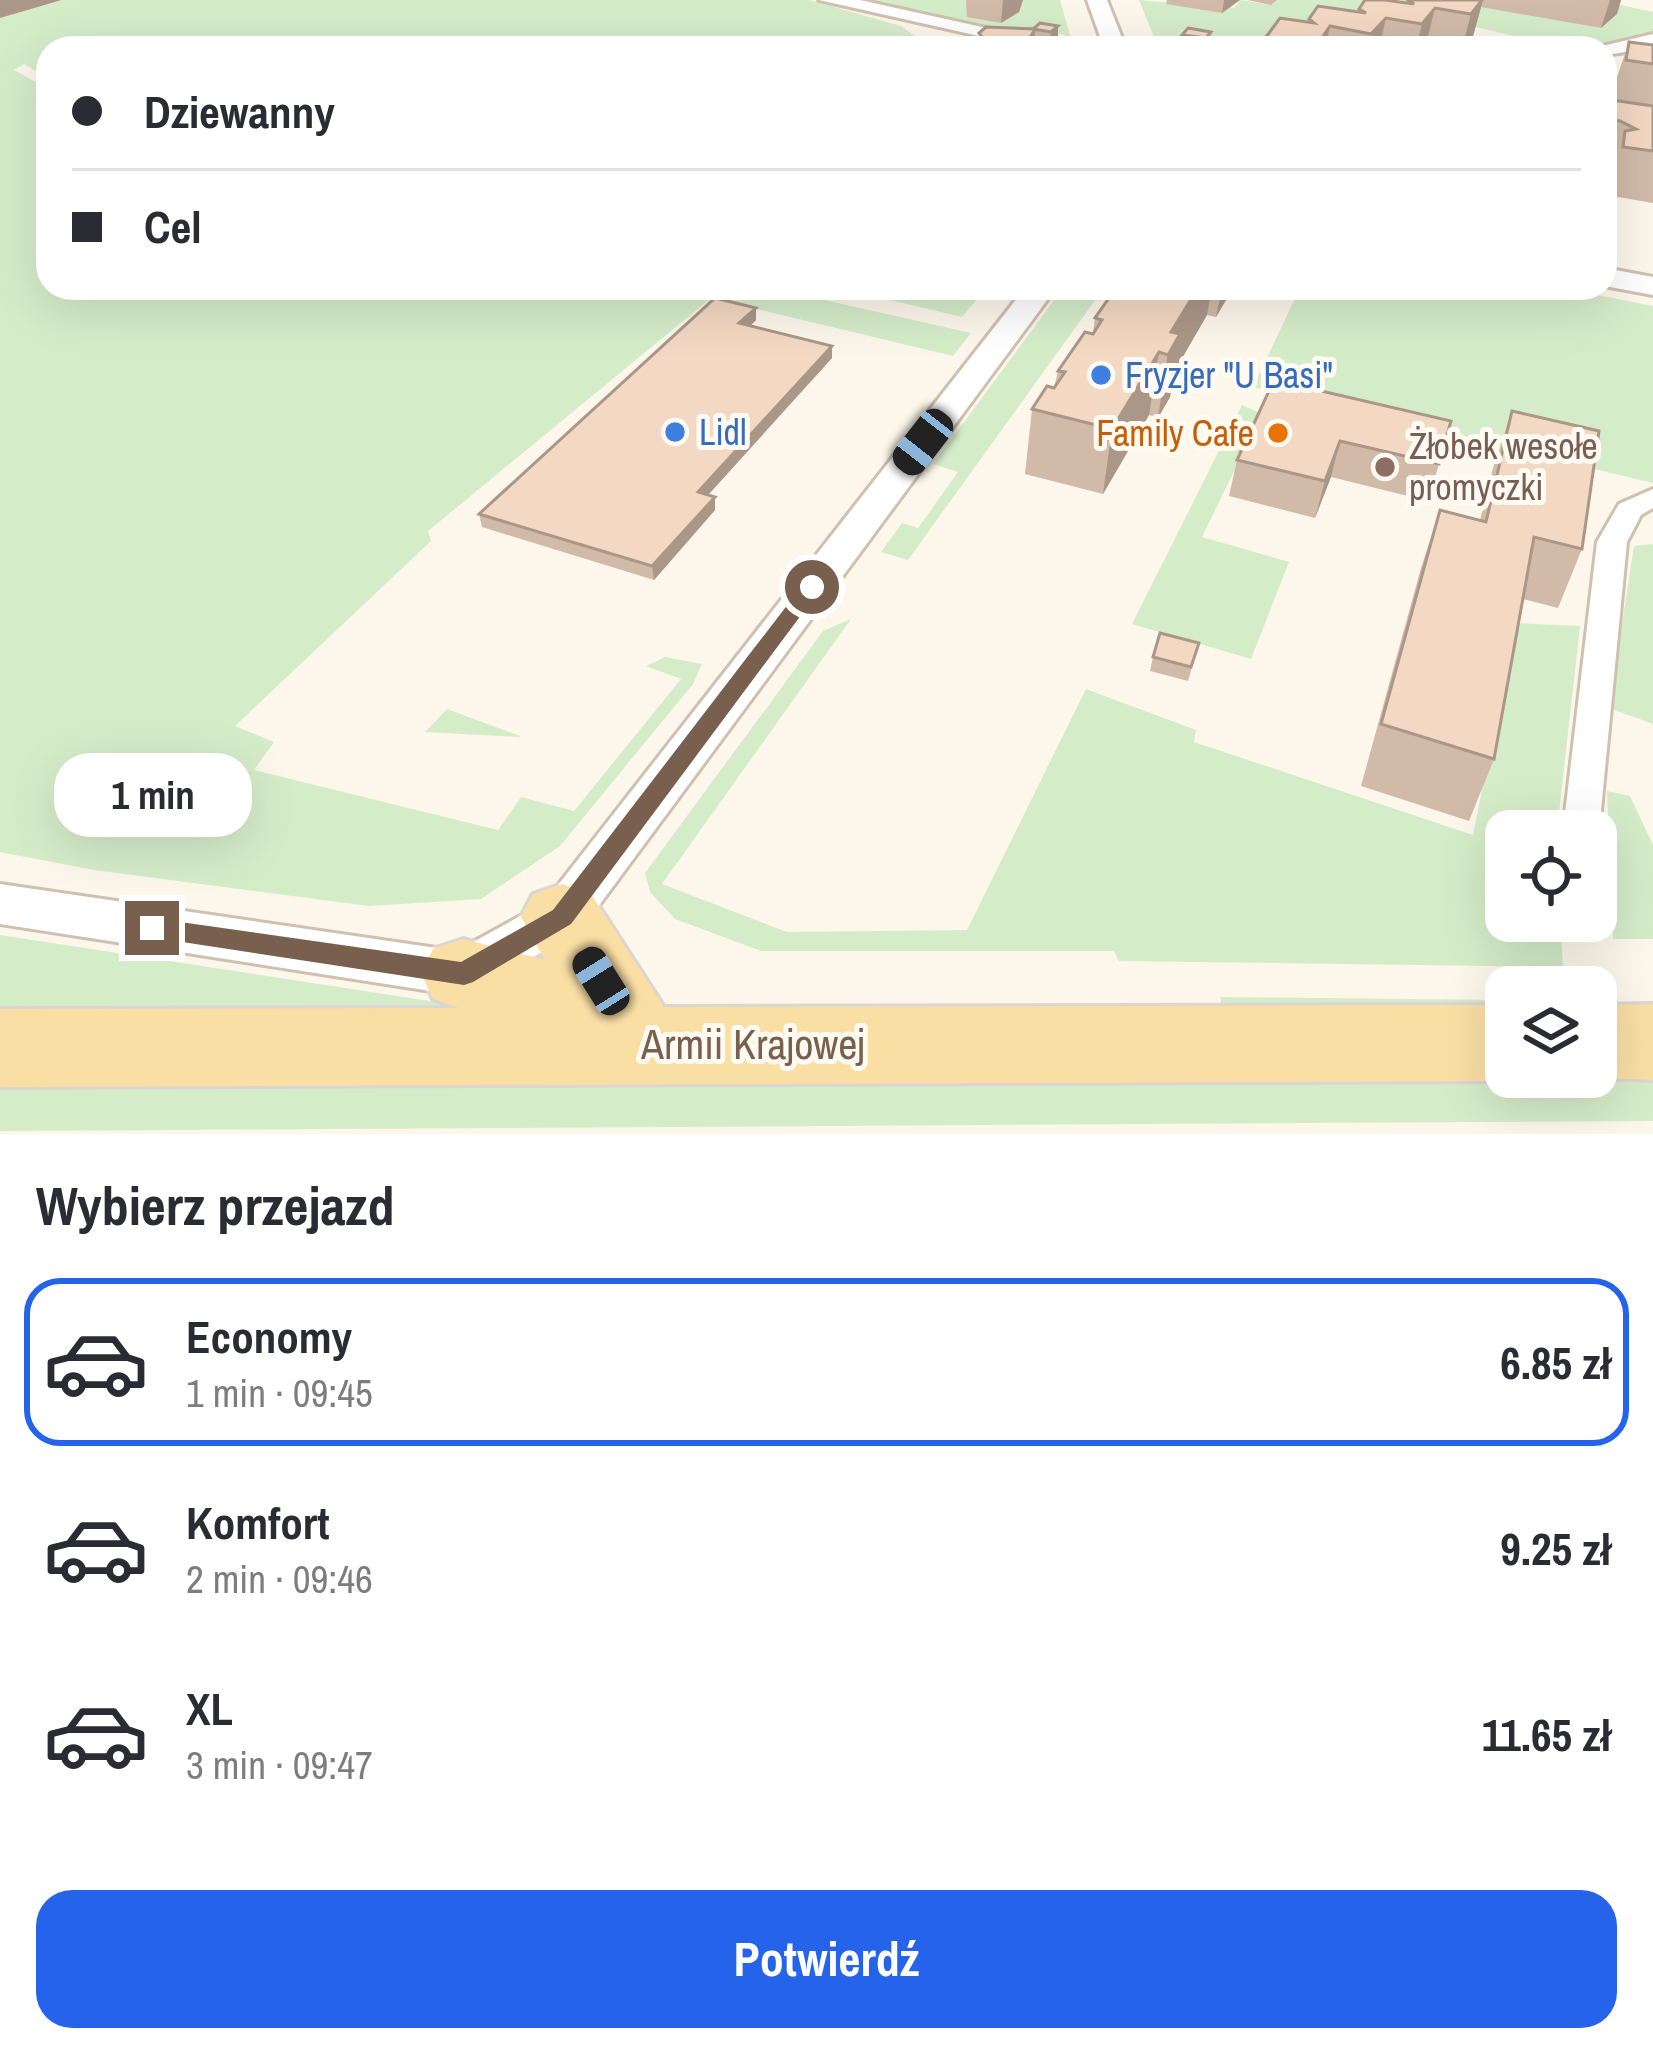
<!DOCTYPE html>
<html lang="pl">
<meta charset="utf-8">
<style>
:root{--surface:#fff;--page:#f2f2f3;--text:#2b2b33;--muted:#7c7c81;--line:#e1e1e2;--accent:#2563eb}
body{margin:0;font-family:"Archivo Narrow",sans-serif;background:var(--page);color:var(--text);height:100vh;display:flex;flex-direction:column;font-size:45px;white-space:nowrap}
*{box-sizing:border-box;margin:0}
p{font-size:39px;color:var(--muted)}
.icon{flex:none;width:66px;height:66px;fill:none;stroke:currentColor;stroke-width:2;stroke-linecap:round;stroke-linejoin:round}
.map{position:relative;height:1134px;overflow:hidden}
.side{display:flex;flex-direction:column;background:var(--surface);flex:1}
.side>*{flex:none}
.guide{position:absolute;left:36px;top:36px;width:1581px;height:264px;border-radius:36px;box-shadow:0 12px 48px #0002;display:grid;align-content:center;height:264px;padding:0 36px;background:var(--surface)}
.controls{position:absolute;left:1485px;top:810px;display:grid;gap:24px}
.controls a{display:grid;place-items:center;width:132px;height:132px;border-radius:24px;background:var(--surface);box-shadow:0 12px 48px #0002;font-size:60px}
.end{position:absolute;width:54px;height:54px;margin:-27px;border:15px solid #795f4d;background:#fff;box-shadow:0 0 0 6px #fff}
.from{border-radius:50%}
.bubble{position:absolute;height:84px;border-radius:36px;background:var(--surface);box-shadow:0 12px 48px #0002;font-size:39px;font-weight:800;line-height:84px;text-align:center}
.car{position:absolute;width:36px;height:72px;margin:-36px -18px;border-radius:15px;box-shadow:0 0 9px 3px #0007;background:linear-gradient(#222 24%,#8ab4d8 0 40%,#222 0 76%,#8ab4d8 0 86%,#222 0)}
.guide b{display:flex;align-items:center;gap:42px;height:114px;font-size:45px}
.guide b+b{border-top:3px solid var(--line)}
.guide i{width:30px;height:30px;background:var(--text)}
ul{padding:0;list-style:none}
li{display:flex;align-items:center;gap:36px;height:168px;margin:0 24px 18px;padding:0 12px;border:6px solid transparent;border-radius:36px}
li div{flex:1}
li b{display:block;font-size:45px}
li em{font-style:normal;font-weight:800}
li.active{border-color:var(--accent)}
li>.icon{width:108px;height:108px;stroke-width:1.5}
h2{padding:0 36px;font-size:54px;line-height:144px}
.action{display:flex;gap:24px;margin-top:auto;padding:24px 36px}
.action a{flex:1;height:138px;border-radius:36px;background:var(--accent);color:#fff;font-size:48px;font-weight:800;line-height:138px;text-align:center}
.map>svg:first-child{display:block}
.green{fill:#d5ecc9}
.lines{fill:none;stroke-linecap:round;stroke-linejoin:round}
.pedestrian-casing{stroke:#d0c0b0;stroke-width:6}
.minor-casing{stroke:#d0c0b0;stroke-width:6}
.primary-casing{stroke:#dcd5d1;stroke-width:6}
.pedestrian{fill:#fff;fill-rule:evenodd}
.minor{fill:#fff;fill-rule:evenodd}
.primary{fill:#fadfa5;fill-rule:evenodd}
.wall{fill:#d1baa8}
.shaded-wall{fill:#aa9788}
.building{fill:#f3d8c3;stroke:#aa9788;stroke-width:3}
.route{fill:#795f4d}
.shop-dot{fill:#3f7fe0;stroke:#fffbf2;stroke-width:4.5}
.food-dot{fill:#e8710a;stroke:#fffbf2;stroke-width:4.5}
.education-dot{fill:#8d6e63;stroke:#fffbf2;stroke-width:4.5}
.labels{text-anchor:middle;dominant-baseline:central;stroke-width:10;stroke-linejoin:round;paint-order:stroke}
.shop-label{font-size:36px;fill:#366cbe;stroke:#fffbf2;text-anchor:start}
.food-label{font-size:36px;fill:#c56008;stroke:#fffbf2;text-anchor:end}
.education-label{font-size:36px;fill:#785e54;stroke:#fffbf2;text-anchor:start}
.near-street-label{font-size:42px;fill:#795f4d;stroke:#fffbf2}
</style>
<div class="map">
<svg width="1653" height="1134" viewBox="0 0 1653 1134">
<rect width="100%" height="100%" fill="#fdf7eb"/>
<path class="green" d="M 63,0 L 810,0 L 901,26 L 920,40 L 921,48 L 48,48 L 48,78 L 24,64 L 14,70 L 48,89 L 48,288 L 771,288 L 971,333 L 953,356 L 711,298 L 428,531 L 431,541 L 235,726 L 274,742 L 254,770 L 498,830 L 521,797 L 574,811 L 681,679 L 646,666 L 665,657 L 702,664 L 693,684 L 560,846 L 481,899 L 369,906 L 94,870 L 0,852 L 0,18 Z
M 841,0 L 1060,0 L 1073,46 L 1059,44 L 1065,35 L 1036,30 L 1026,38 Z
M 1139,0 L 1234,8 L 1241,0 L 1270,5 L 1274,0 L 1453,0 L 1601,28 L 1616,15 L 1602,1 L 1653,12 L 1653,36 L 1563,48 L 1438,18 L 1291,34 L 1251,48 L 1205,48 L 1209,41 L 1178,36 L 1171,46 L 1158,47 Z
M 839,288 L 986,288 L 962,317 Z
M 1063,288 L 1104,288 L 908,560 L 881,552 L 902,523 L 918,528 L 958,472 L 933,464 Z
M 1300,288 L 1562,288 L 1653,306 L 1653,483 L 1253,387 Z
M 1242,405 L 1262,414 L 1202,537 L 1289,562 L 1251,659 L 1132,624 Z
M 1653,544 L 1653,724 L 1609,708 L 1634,546 Z
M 851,619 L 662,884 L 787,932 L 967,930 L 1086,689 L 1196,730 L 1194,742 L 1473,835 L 1515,623 L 1580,626 L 1557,831 L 1506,831 L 1506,921 L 1560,921 L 1563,967 L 1119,961 L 1114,951 L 761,951 L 675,919 L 650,892 L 645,873 L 823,631 Z
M 447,709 L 520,736 L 520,737 L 425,732 Z
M 1607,791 L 1630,796 L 1653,845 L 1653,939 L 1613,939 Z
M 0,935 L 475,1008 L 0,1016 Z
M 1221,997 L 1506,1000 L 1506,1011 L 1221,1003 Z
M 1653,1074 L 1653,1121 L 0,1131 L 0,1085 Z"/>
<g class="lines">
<defs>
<path id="pedestrian" d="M 1653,489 L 1653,508 L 1641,515 L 1627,542 L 1599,831 L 1596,837 L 1596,831 L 1563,831 L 1597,542 L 1619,504 Z"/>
<path id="minor" d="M 819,0 L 860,0 L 1077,48 L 1033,48 Z
M 1087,0 L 1107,0 L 1126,48 L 1104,48 Z
M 1653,34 L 1653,48 L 1605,55 L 1605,48 L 1594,48 Z
M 1605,268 L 1653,277 L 1653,295 L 1605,286 Z
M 1025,288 L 1056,288 L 580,931 L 463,996 L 0,924 L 0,884 L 457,951 L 544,903 Z"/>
<path id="primary" d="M 562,884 L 591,894 L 664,1007 L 1506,1005 L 1506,1077 L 1518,1077 L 1506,1081 L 0,1087 L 0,1009 L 459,1008 L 433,999 L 421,974 L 433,949 L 463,939 L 545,960 L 521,917 L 533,894 Z
M 1653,1004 L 1653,1080 L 1584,1077 L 1596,1077 L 1596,1005 Z"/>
</defs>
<use href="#pedestrian" class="pedestrian-casing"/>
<use href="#minor" class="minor-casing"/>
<use href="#primary" class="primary-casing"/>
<use href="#pedestrian" class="pedestrian"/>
<use href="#minor" class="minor"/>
<use href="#primary" class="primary"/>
</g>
<path class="wall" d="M 966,0 L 1023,0 L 1019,12 L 1001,23 L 967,17 Z
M 1167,0 L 1240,0 L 1222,13 L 1166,4 Z
M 1247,0 L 1277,0 L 1271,5 Z
M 1408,0 L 1621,0 L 1617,14 L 1601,28 L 1481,7 L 1472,40 L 1466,48 L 1258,48 L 1308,22 L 1309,19 L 1358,12 L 1359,9 L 1407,3 Z
M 1058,26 L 1058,36 L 1050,42 L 1034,39 L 1034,48 L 969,48 L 969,42 L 979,38 L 979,33 Z
M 1211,32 L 1210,41 L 1205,48 L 1181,44 L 1182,35 Z
M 1629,42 L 1653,45 L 1653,203 L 1606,195 L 1610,172 L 1605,169 L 1605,99 L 1612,100 L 1614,86 Z
M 1116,288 L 1228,288 L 1226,300 L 1216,317 L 1207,315 L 1174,372 L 1170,397 L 1158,418 L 1149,415 L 1103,494 L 1025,474 L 1032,409 L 1054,388 L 1058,371 L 1093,333 L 1095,318 Z
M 756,308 L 756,320 L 750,326 L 832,358 L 708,495 L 715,497 L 715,510 L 654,580 L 482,527 L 479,514 Z
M 1274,380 L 1439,464 L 1428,501 L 1331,477 L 1315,518 L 1229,496 L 1237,460 Z
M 1512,411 L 1582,549 L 1558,608 L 1523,599 L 1494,759 L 1469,821 L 1361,786 L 1421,568 L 1440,510 L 1480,520 L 1493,468 Z
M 1199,643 L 1188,681 L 1150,671 L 1153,657 Z"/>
<path class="shaded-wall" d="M 0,0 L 62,0 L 0,18 Z
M 1003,0 L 1023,0 L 1019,12 L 1001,23 Z
M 1224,0 L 1240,0 L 1222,13 Z
M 1483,0 L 1472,40 L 1466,48 L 1462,48 L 1471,14 Z
M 1610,0 L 1621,0 L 1617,14 L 1601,28 Z
M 1435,8 L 1425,48 L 1416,48 L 1422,24 Z
M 1386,18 L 1379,48 L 1368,48 L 1371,34 Z
M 1058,26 L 1058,36 L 1050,42 L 1051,32 Z
M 1330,26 L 1325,48 L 1315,48 Z
M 1035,29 L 1034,48 L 1024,48 Z
M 1198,288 L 1212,288 L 1207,315 L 1174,372 L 1170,397 L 1158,418 L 1171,332 Z
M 1222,288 L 1228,288 L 1226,300 L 1216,317 Z
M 756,308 L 756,320 L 740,336 L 739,323 Z
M 832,346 L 832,358 L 699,505 L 698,492 Z
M 1159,352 L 1149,415 L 1103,494 L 1112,429 Z
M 1340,441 L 1331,477 L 1315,518 L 1325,481 Z
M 715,497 L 715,510 L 654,580 L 652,566 Z"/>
<path class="building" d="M 1365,0 L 1385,0 L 1414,4 L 1408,0 L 1482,0 L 1471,14 L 1435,8 L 1422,24 L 1386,18 L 1371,34 L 1330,26 L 1315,48 L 1258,48 L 1280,18 L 1314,23 L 1309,19 L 1318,6 L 1366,13 L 1359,9 Z
M 1040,23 L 1058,26 L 1051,32 L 1033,29 Z
M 986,27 L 1035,29 L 1024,48 L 976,48 L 969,42 L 982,37 L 979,33 Z
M 1188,28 L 1211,32 L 1206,38 L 1182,35 Z
M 1629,42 L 1653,45 L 1653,64 L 1626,60 Z
M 1605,99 L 1653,106 L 1653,151 L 1623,147 L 1625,131 L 1636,129 L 1620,121 L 1605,119 Z
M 1116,288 L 1198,288 L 1171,332 L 1180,334 L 1168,355 L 1159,352 L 1112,429 L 1032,409 L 1047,386 L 1054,388 L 1065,372 L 1058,371 L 1085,332 L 1093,334 L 1102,320 L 1095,318 Z
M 715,298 L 756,308 L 739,323 L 832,346 L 698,492 L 715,497 L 652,566 L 479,514 Z
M 1274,380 L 1451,421 L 1439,464 L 1340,441 L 1325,481 L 1237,460 Z
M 1512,411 L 1599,431 L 1582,549 L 1534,537 L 1494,759 L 1381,724 L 1440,510 L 1486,522 Z
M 1160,633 L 1199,643 L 1191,667 L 1153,657 Z"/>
<path class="route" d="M 805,582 L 822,587 L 571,924 L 473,982 L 464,985 L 143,936 L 139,928 L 152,918 L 461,962 L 553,910 Z"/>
<g class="shop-dot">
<circle cx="1101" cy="375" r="12"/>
<circle cx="675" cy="432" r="12"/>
</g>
<circle class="food-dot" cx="1278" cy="433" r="12"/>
<circle class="education-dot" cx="1385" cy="467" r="12"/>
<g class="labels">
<g class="shop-label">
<text x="1125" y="375">Fryzjer "U Basi"</text>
<text x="699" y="432">Lidl</text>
</g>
<g class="food-label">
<text x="1254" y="433">Family Cafe</text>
</g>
<g class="education-label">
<text x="1409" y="446">Żłobek wesołe<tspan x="1409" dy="41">promyczki</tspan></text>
</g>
<g class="near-street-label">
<text x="753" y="1044">Armii Krajowej</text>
</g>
</g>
</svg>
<div class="controls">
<a><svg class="icon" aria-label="locate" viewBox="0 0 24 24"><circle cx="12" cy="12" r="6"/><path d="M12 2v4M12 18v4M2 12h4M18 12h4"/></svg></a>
<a><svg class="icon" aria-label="layers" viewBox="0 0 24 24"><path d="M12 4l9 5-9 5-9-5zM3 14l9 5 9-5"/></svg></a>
</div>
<i class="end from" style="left:812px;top:587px"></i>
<i class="end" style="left:152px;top:928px"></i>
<div class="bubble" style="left:54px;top:753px;width:198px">1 min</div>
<i class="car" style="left:923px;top:442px;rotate:218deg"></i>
<i class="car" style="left:601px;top:981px;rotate:328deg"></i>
<div class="guide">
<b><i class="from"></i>Dziewanny</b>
<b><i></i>Cel</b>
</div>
</div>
<section class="side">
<h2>Wybierz przejazd</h2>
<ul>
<li class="active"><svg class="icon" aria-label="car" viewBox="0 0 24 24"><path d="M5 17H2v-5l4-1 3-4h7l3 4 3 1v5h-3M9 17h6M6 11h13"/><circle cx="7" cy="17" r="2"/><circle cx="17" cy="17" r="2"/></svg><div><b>Economy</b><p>1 min · 09:45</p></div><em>6.85 zł</em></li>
<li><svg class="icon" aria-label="car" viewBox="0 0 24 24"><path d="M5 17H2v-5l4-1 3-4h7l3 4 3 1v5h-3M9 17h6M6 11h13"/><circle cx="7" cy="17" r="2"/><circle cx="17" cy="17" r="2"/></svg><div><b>Komfort</b><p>2 min · 09:46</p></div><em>9.25 zł</em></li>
<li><svg class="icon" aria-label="car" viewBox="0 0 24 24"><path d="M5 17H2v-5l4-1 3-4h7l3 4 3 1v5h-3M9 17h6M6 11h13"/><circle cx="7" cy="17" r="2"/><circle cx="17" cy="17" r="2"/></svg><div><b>XL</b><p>3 min · 09:47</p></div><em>11.65 zł</em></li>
</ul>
<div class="action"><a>Potwierdź</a></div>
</section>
